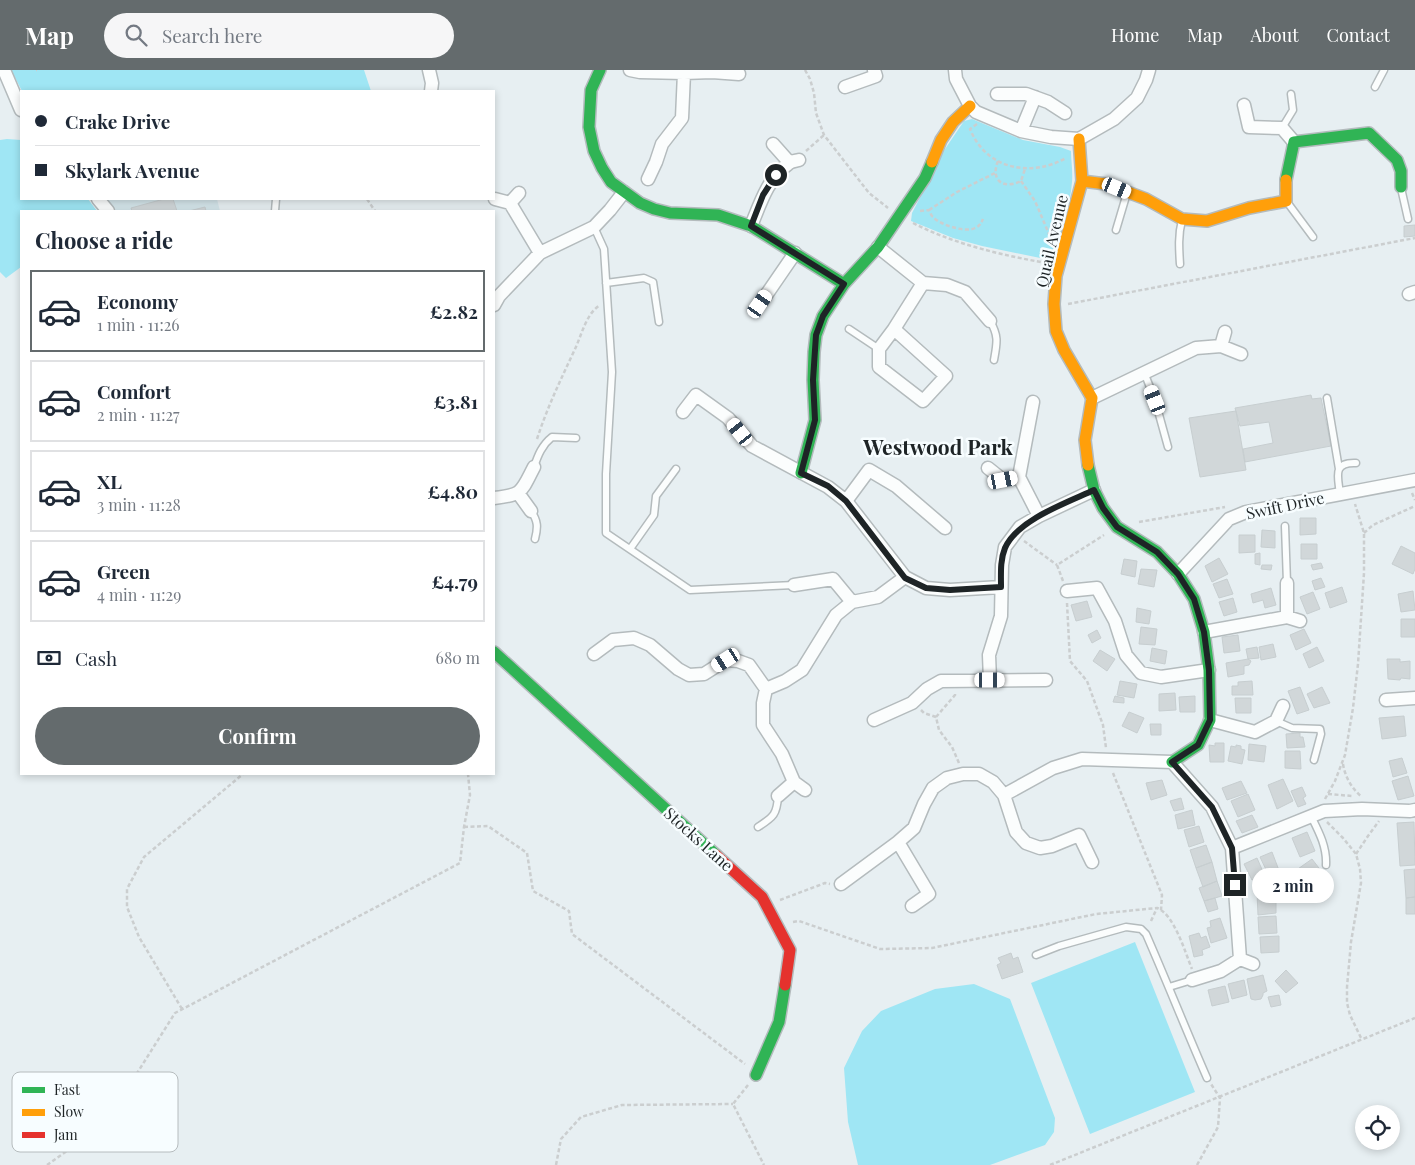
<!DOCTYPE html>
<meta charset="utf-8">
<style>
:root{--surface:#fff;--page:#f6f6f7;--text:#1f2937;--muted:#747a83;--line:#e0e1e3;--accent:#646b6d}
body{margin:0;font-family:"Playfair Display",serif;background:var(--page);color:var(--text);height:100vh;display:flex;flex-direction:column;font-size:19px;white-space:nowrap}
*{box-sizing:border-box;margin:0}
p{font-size:16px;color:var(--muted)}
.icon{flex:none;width:28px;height:28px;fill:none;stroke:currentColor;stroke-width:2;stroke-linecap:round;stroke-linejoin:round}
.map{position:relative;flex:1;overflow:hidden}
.side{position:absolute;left:20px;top:140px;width:475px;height:565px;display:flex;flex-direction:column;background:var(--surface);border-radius:0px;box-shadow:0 2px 8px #0003}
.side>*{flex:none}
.top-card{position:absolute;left:20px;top:20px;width:475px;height:110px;border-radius:0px;box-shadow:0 2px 8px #0003;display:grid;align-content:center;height:110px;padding:0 15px;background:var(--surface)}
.fabs{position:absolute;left:1355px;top:1035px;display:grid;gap:10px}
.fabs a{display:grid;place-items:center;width:45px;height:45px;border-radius:50%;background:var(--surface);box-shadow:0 2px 8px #0003;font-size:25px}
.end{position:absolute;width:22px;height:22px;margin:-11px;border:6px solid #1e2426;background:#fff;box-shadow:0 0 0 2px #fff}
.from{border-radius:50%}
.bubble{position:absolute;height:35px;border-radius:18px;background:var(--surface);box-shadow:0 2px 8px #0003;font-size:16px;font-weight:700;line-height:35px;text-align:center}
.car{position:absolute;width:15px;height:30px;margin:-15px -8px;border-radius:6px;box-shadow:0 0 4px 1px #0007;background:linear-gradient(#fff 24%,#345 0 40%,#fff 0 76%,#345 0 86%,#fff 0)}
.top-card b{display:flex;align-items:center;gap:18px;height:48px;font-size:19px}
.top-card b+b{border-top:1px solid var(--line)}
.top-card i{width:12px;height:12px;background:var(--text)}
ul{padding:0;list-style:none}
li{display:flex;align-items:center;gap:15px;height:82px;margin:0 10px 8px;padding:0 5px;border:2px solid var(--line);border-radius:0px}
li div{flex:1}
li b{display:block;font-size:19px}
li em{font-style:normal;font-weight:700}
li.active{border-color:var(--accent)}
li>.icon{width:45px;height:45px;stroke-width:1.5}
h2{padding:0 15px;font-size:22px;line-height:60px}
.pay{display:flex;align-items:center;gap:12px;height:55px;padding:0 15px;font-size:19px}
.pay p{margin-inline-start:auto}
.primary-button{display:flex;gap:10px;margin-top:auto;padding:10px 15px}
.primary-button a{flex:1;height:58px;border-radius:30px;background:var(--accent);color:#fff;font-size:20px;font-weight:700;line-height:58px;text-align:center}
header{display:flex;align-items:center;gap:30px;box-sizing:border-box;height:70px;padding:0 25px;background:var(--accent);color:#fff}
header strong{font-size:24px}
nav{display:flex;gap:28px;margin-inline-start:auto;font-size:18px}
.search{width:350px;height:45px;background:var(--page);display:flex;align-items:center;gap:12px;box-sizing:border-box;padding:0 18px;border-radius:28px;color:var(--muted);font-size:19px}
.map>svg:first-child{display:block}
.built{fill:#d4e5ea}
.green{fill:#9fe6f4}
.building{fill:#d1d7d9;stroke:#c7ced0}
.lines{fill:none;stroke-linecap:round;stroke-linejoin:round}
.lane-casing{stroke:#b4bbbd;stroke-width:9}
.street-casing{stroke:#b4bbbd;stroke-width:15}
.fast-casing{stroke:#b4bbbd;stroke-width:14}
.slow-casing{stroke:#b4bbbd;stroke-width:14}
.jam-casing{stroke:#b4bbbd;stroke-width:14}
.path{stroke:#cbcecf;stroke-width:2.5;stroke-dasharray:4 2.5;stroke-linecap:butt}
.lane{stroke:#fbfdfd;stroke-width:6}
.street{stroke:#fbfdfd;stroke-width:12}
.fast{stroke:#30b455;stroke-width:11}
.slow{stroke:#ff9f0a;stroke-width:11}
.jam{stroke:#e5322d;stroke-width:11}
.route{stroke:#1e2426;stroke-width:6}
.labels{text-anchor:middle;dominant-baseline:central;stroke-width:5;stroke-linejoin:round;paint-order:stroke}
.street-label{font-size:16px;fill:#1e2426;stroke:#f7fdff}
.district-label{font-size:21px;font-weight:bold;fill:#1e2426;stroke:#f7fdff}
.key{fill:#f7fdff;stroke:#b6bcbe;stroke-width:1}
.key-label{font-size:14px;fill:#1e2426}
</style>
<header>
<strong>Map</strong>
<div class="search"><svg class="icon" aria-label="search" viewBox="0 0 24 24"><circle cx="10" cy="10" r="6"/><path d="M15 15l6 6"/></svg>Search here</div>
<nav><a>Home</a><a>Map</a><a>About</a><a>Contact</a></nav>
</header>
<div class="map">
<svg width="1415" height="1095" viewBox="0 0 1415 1095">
<rect width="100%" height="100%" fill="#e7eff2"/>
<path class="built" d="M 103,129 L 217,129 L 220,141 L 113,141 Z"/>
<path class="green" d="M 11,0 L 364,0 L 371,21 L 22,21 Z
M 972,49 L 1023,70 L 1060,77 L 1071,81 C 1071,91 1073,102 1072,112 C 1070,139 1060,165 1050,190 L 982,176 L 953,168 L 911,151 L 912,143 L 945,79 L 964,51 Z
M 7,69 L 21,70 L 21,129 L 88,129 L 97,141 L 21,141 L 21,197 L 6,208 L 0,202 L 0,70 Z
M 1135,872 L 1195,1022 L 1090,1064 L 1031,913 Z
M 974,914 L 1010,929 L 1055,1048 L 1054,1062 L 1045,1075 L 990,1095 L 858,1095 L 848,1052 L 844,998 L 862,961 L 881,941 L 935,919 Z"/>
<path class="building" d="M 164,129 L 173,129 L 177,141 L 132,141 L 131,138 Z
M 205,137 L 206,141 L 189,141 Z
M 1415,155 L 1415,166 L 1404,167 L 1404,156 Z
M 1311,325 L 1312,329 L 1321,328 L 1331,376 L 1245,392 L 1243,379 L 1273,373 L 1269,352 L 1240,356 L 1235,338 Z
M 1236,341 L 1246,400 L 1200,407 L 1189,348 Z
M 1300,448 L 1316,448 L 1316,464 L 1300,465 Z
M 1262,460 L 1275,461 L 1275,478 L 1261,477 Z
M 1239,465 L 1255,465 L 1255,482 L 1239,483 Z
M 1301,474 L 1317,474 L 1317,489 L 1301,489 Z
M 1401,476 L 1415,483 L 1415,499 L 1413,504 L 1392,494 Z
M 1260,483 L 1260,495 L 1255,494 L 1255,484 Z
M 1219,488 L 1228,504 L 1212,512 L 1205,496 Z
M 1124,489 L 1137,491 L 1135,507 L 1121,504 Z
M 1321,493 L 1323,498 L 1313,500 L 1311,495 Z
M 1262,495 L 1272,495 L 1271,500 L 1261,499 Z
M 1141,499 L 1157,500 L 1154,517 L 1138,514 Z
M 1321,508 L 1325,517 L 1315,520 L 1312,511 Z
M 1227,509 L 1233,524 L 1219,528 L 1213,514 Z
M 1342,517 L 1347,532 L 1330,538 L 1325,523 Z
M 1271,518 L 1276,535 L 1265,538 L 1263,530 L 1253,533 L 1251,524 Z
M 1413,521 L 1415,540 L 1401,542 L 1398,524 Z
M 1313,522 L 1320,539 L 1307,544 L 1300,527 Z
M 1233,528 L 1237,542 L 1224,546 L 1219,532 Z
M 1087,531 L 1092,547 L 1076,551 L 1071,535 Z
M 1137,538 L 1151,541 L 1149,554 L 1136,552 Z
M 1401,549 L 1415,549 L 1415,567 L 1401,567 Z
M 1141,557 L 1157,559 L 1155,575 L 1139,574 Z
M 1304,559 L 1311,573 L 1296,580 L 1290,565 Z
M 1097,560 L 1101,568 L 1092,573 L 1088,565 Z
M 1238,565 L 1240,581 L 1224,583 L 1222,567 Z
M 1273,574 L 1276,587 L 1261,590 L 1259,577 Z
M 1257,577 L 1259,588 L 1248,589 L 1246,579 Z
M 1317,577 L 1324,591 L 1309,598 L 1303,584 Z
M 1152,578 L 1167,581 L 1165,594 L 1150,591 Z
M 1100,580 L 1115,589 L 1107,601 L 1093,591 Z
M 1248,589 L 1251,591 L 1249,595 L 1244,596 L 1244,604 L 1228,607 L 1226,593 Z
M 1387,589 L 1400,589 L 1400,592 L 1410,591 L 1410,609 L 1401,608 L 1400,610 L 1388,609 Z
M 1120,611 L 1137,614 L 1134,628 L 1117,625 Z
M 1252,611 L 1253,625 L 1232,625 L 1232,616 L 1238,616 L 1238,612 Z
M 1300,617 L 1309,640 L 1297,644 L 1288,621 Z
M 1322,617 L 1330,633 L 1314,638 L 1307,624 Z
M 1175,623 L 1176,640 L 1159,641 L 1159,624 Z
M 1115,626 L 1124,628 L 1124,633 L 1113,632 Z
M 1195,626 L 1195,642 L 1180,642 L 1179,627 Z
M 1235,628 L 1251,628 L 1251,643 L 1236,643 Z
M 1129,642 L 1144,648 L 1137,663 L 1122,656 Z
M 1404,646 L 1406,666 L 1382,669 L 1379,648 Z
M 1150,654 L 1161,654 L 1161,665 L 1151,665 Z
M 1300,663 L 1300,667 L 1303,667 L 1305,677 L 1287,678 L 1286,664 Z
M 1215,673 L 1224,673 L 1224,692 L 1210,692 L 1209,675 L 1215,676 Z
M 1249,674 L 1266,676 L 1264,692 L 1248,690 Z
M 1236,675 L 1241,676 L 1241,679 L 1245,680 L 1242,694 L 1228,691 L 1231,676 L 1236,677 Z
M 1285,681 L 1300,681 L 1301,699 L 1285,698 Z
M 1402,688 L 1407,703 L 1393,707 L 1389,691 Z
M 1408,706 L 1414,726 L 1398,730 L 1392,711 Z
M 1283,709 L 1293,731 L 1277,739 L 1268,715 Z
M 1162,710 L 1167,725 L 1151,730 L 1146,713 Z
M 1241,711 L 1247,723 L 1227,730 L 1222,718 Z
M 1302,717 L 1306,726 L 1303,728 L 1306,734 L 1298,737 L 1291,721 Z
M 1248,724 L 1255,740 L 1238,747 L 1231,731 Z
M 1181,728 L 1184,739 L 1174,741 L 1170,731 Z
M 1192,740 L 1195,755 L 1178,759 L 1175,745 Z
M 1252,745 L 1258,757 L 1242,763 L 1236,751 Z
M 1414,752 L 1415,795 L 1400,796 L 1397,753 Z
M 1199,756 L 1204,772 L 1189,777 L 1184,760 Z
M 1307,762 L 1315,781 L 1300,787 L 1292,768 Z
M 1206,775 L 1212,792 L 1196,798 L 1190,780 Z
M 1272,782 L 1280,803 L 1269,806 L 1260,787 Z
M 1257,788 L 1264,804 L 1252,810 L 1244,794 Z
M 1312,789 L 1322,802 L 1305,815 L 1295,801 Z
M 1212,792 L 1217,811 L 1203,817 L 1196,798 Z
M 1415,799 L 1415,827 L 1406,828 L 1404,800 Z
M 1217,811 L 1222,826 L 1204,831 L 1199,818 Z
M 1257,823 L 1268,823 L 1267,828 L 1276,829 L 1276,843 L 1258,845 Z
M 1415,827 L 1415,844 L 1406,844 L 1406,828 Z
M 1215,828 L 1218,839 L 1208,842 L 1204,831 Z
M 1276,846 L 1277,863 L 1259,864 L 1258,847 Z
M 1220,848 L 1227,868 L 1211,873 L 1207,858 L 1211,857 L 1210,851 Z
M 1199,863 L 1201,868 L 1206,866 L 1210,877 L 1202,880 L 1203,885 L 1194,887 L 1189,866 Z
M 1279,866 L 1279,882 L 1261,883 L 1260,867 Z
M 1011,883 L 1013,889 L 1018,887 L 1023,902 L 1002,909 L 997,895 L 1001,893 L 998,888 Z
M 1286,900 L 1298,913 L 1286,923 L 1275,911 Z
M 1263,905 L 1267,921 L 1263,923 L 1263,925 L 1261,929 L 1255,930 L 1251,929 L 1247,909 Z
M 1244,910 L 1247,925 L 1232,929 L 1228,914 Z
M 1225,916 L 1229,932 L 1212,936 L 1208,920 Z
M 1279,925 L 1281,935 L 1271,937 L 1268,927 Z"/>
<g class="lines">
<defs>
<path id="lane" d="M 1375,17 L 1384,0
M 1282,58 L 1293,40 L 1291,24
M 1401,118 L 1408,149
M 1287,132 L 1313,167
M 275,141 L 276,129
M 594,157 L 604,179 L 612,302 L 606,404 L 606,463 L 690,520 L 794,515
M 1116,160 L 1127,123
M 1180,194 C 1179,179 1178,165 1182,150
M 606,213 L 644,208 L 653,212 L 659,252
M 990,251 C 999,266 997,273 994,290
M 849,259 L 879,279
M 1144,302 L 1155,330 L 1168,377
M 1327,328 L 1339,399
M 534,397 C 538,385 542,375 552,367 L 576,368
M 1340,424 C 1338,407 1332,392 1356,393
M 531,441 C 538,451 538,457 535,469
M 1285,456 L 1287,513
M 630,479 L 654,445 L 656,426 L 676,399
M 1276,651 L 1292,658 L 1320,659 L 1321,664 L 1314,690
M 1311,746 C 1319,762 1327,777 1326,795
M 758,757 C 773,747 777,745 778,726
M 1036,885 L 1059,876 L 1126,857 L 1141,859 L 1146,864 C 1167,912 1186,960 1207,1008
M 1169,917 L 1192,910"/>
<path id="street" d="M 4,0 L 21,40
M 429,0 L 432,13 L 431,21
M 630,0 L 640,2 L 684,3
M 955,0 L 956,9 L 970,36 L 976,42 L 1021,61 L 1051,67 L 1079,69 L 1114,49 L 1137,28 L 1146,10 L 1149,0
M 845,17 L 876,6 L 874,0
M 997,24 L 1026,24 L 1048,32 L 1065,43
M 1244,35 L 1249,57 L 1282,58 L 1294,72
M 1021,61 L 1035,27
M 773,74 L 789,92
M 648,109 L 656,92 L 662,74 L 682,48 L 684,3 L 712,2 L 739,4
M 98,129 L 108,141
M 495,129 L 510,133 L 519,123
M 510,133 L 540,183
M 751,156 C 760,134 768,108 788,94 C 791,91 795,91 799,90
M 878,177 L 923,213 L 947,215 L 965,222 L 990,251
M 1409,224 L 1415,222
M 760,234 L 795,183
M 494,235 L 499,226 L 540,183 L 594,157 L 610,140 L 624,122
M 894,259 L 946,306 L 923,331 L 879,297 L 879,279 L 894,259 L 923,213
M 1221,276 L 1225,262
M 1092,328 L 1196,278 L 1221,276 L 1241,284
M 1033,332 L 1019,407 L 1039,446
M 683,342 L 696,325 L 728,348 L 752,376 L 828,417 L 846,431 L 905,507 L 926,518 L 950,520 L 1001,517
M 988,398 L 1003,410 L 1019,407
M 518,423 L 531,441
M 494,428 C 523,425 521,422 534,397
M 846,431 L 869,400 L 896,416 L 945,458
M 1178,504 L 1229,449 L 1246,442 L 1415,410
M 794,515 L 833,509 L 852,532
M 1067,521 L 1097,518 L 1115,551 L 1126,585 L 1141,603 L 1161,607 L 1209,600
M 1287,547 L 1300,551
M 1204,562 L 1287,547 L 1287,513
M 594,584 L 613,570 L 634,568 L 650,575 L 678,599 L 689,605 L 704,604 L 726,590 L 738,591 L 749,595 L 766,619
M 990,610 L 989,585 L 1001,546 L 1002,495 L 1005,477 L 1020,457 L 1039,446 L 1094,420
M 1386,630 L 1415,628
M 874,650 L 912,633 L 927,619 L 941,611 L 1046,610
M 1210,650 L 1255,662 L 1276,651 L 1283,636
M 794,712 L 805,720
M 1004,725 L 1053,698 L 1082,689 L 1172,692 L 1212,737 L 1232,778 L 1240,889 L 1221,901 L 1192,910
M 778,726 L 794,712 L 782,684 L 763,655 L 763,633 L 766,619 L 785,611 L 802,600 L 836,545 L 852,532 L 878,527 L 905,507
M 898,772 L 929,824 L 912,836
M 1232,778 L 1324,741 L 1362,739 L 1410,741 L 1415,740
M 841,814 L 898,772 L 914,758 L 924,734 L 933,718 L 947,708 L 963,704 L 979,704 L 993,712 L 1004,725 L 1016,762 L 1026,773 L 1040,778 L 1052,776 L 1079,765 L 1092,792
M 1240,889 L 1253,894"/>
<path id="fast" d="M 600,0 L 591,20 L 589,57 L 594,81 L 602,98 L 611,112 L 640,133 L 654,139 L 670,143 L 718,145 L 751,156 L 844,214
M 1286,110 L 1294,72 L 1369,63 L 1397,90 L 1401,101 L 1401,117
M 1088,395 L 1094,420 L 1103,438 L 1117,457 L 1157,482 L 1178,504 L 1194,529 L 1204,562 L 1209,600 L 1210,650 L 1198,675 L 1172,692
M 801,403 L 815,350 L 813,310 L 814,282 L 816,265 L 823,246 L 844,214 L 878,177 L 925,108 L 932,92
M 494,582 L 716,785
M 756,1005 L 779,952 L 785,915"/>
<path id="slow" d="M 1079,69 L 1082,111 L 1056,206 L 1054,234 L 1056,261 L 1064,280 L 1092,328 L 1085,370 L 1088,395
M 932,92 L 941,70 L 953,52 L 970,36
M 1082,111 L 1106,114 L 1146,129 L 1182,149 L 1207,151 L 1249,138 L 1286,131 L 1286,110"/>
<path id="jam" d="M 716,785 L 762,827 L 790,880 L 785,915"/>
</defs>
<use href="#lane" class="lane-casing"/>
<use href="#street" class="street-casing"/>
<use href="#fast" class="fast-casing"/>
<use href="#slow" class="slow-casing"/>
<use href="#jam" class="jam-casing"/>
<path class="path" d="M 36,0 L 37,0
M 805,0 L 810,9 L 814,23 L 816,43 L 824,65 L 869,123 L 888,138
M 977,54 L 970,59 C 986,99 1030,108 1066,88
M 806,81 L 824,65
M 998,91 C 990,110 1003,120 1021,111 L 1025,99
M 1021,111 L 1035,131 L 1049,164 L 1052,166
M 367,129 L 375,141
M 929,140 L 957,122 L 995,103
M 920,141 L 929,140 C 930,142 931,146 933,147 C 940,155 966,163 975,158 C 980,156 981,153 983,149
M 913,153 C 954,174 1001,185 1046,193
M 1068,234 L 1415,168
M 537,369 C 547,338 561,309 575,279 C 582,264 586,244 600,235
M 1412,423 L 1415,430
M 1139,452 L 1225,437
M 1364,463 L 1373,455 L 1415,436
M 1024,471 L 1057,495
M 1063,511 L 1057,495 L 1104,465
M 1067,533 L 1070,591 L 1087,611 L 1103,655 L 1106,678
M 921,640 L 924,643 L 936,647 L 939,660 L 952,677 L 959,693
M 936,647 L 955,625 L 955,623
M 1343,694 C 1345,707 1352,719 1362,727
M 1113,703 L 1162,825 L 1161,840
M 1328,724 L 1352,726
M 1325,729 L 1335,711 L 1345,685 L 1353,638 L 1358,594 L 1364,503 L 1364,463 L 1355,434
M 1327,752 L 1343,768 L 1356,784 L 1360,799 L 1361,813 L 1351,872 L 1347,917 L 1347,933 L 1350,945 L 1362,970
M 464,757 L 488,756 L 527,783 L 533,821 L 569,841 L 572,864 L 745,994
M 1356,784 L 1368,766 L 1379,751
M 780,830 L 825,813 L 830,814
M 1151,851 L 1157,838
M 793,852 L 799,851 L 880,879 L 932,878 L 1096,844 L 1157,838 C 1174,844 1185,882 1192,899
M 182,939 L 139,867 L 127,837 L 127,819 L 144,787 L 243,704
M 748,1015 L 733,1034 L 764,1095
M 47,1095 L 105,1054 L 175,943 L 460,793 L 464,757 L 470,725 L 468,704
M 556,1095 L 561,1069 L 581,1047 L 622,1035 L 733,1034
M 1050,1095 L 1415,948
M 1197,1095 L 1218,1057 L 1220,1028 L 1211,1014"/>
<use href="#lane" class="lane"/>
<use href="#street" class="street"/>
<use href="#fast" class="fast"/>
<use href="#slow" class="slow"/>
<use href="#jam" class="jam"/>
</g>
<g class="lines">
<path class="route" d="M 776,105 L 763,125 L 751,156 L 844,214 L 823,246 L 816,265 L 813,310 L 815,350 L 801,403 L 828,416 L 846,431 L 905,508 L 926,518 L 950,520 L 1001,517 C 1001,504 1000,490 1005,478 C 1017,450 1068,432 1094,420 L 1103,438 L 1117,457 L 1157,482 L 1178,504 L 1194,529 L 1204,562 L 1209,600 L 1210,650 L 1198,675 L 1172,692 L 1212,737 L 1232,778 L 1235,815"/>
</g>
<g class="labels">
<g class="street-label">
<text transform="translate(1051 171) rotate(-77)">Quail Avenue</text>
<text transform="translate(1285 435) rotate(-12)">Swift Drive</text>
<text transform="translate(699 769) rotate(42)">Stocks Lane</text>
</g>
<g class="district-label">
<text x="938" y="376">Westwood Park</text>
</g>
</g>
<rect x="12" y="1002" width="166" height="80" rx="8" class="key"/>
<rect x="22" y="1017" width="23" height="6" fill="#30b455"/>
<rect x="22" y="1039" width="23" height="7" fill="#ff9f0a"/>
<rect x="22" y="1062" width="23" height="6" fill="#e5322d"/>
<g class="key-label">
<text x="54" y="1025">Fast</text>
<text x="54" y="1047">Slow</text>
<text x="54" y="1070">Jam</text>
</g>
</svg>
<div class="fabs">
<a><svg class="icon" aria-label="locate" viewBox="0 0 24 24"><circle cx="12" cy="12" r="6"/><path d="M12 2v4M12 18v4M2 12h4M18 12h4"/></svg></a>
</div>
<i class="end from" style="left:776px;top:105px"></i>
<i class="end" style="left:1235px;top:815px"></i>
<div class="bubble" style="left:1252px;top:798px;width:82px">2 min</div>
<i class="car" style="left:1117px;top:118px;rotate:112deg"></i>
<i class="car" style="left:760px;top:234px;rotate:35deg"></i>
<i class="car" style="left:1155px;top:330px;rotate:338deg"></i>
<i class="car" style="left:740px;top:362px;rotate:321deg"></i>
<i class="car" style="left:1003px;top:410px;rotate:79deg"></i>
<i class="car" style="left:726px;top:590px;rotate:238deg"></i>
<i class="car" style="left:990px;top:610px;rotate:90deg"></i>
<div class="top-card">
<b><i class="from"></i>Crake Drive</b>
<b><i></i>Skylark Avenue</b>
</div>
<section class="side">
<h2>Choose a ride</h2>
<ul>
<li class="active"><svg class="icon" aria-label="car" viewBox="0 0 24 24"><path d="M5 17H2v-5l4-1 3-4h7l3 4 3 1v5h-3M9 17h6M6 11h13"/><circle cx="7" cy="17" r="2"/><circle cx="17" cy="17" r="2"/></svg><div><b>Economy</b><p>1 min · 11:26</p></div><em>£2.82</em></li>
<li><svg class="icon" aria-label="car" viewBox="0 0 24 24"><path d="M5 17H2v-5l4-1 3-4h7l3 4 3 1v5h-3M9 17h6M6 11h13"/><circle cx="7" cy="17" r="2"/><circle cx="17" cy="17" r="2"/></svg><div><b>Comfort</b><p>2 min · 11:27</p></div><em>£3.81</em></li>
<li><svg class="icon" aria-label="car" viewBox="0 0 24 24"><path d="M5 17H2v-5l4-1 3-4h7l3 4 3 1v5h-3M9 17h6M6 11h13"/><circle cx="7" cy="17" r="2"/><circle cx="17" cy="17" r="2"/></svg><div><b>XL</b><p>3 min · 11:28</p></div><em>£4.80</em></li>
<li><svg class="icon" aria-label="car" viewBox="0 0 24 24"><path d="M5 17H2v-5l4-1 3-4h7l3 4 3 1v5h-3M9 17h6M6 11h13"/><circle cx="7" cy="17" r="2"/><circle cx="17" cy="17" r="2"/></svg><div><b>Green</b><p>4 min · 11:29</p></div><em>£4.79</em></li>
</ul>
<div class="pay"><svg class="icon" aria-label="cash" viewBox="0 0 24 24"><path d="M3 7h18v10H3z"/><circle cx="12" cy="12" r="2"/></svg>Cash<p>680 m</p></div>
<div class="primary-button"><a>Confirm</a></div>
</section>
</div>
